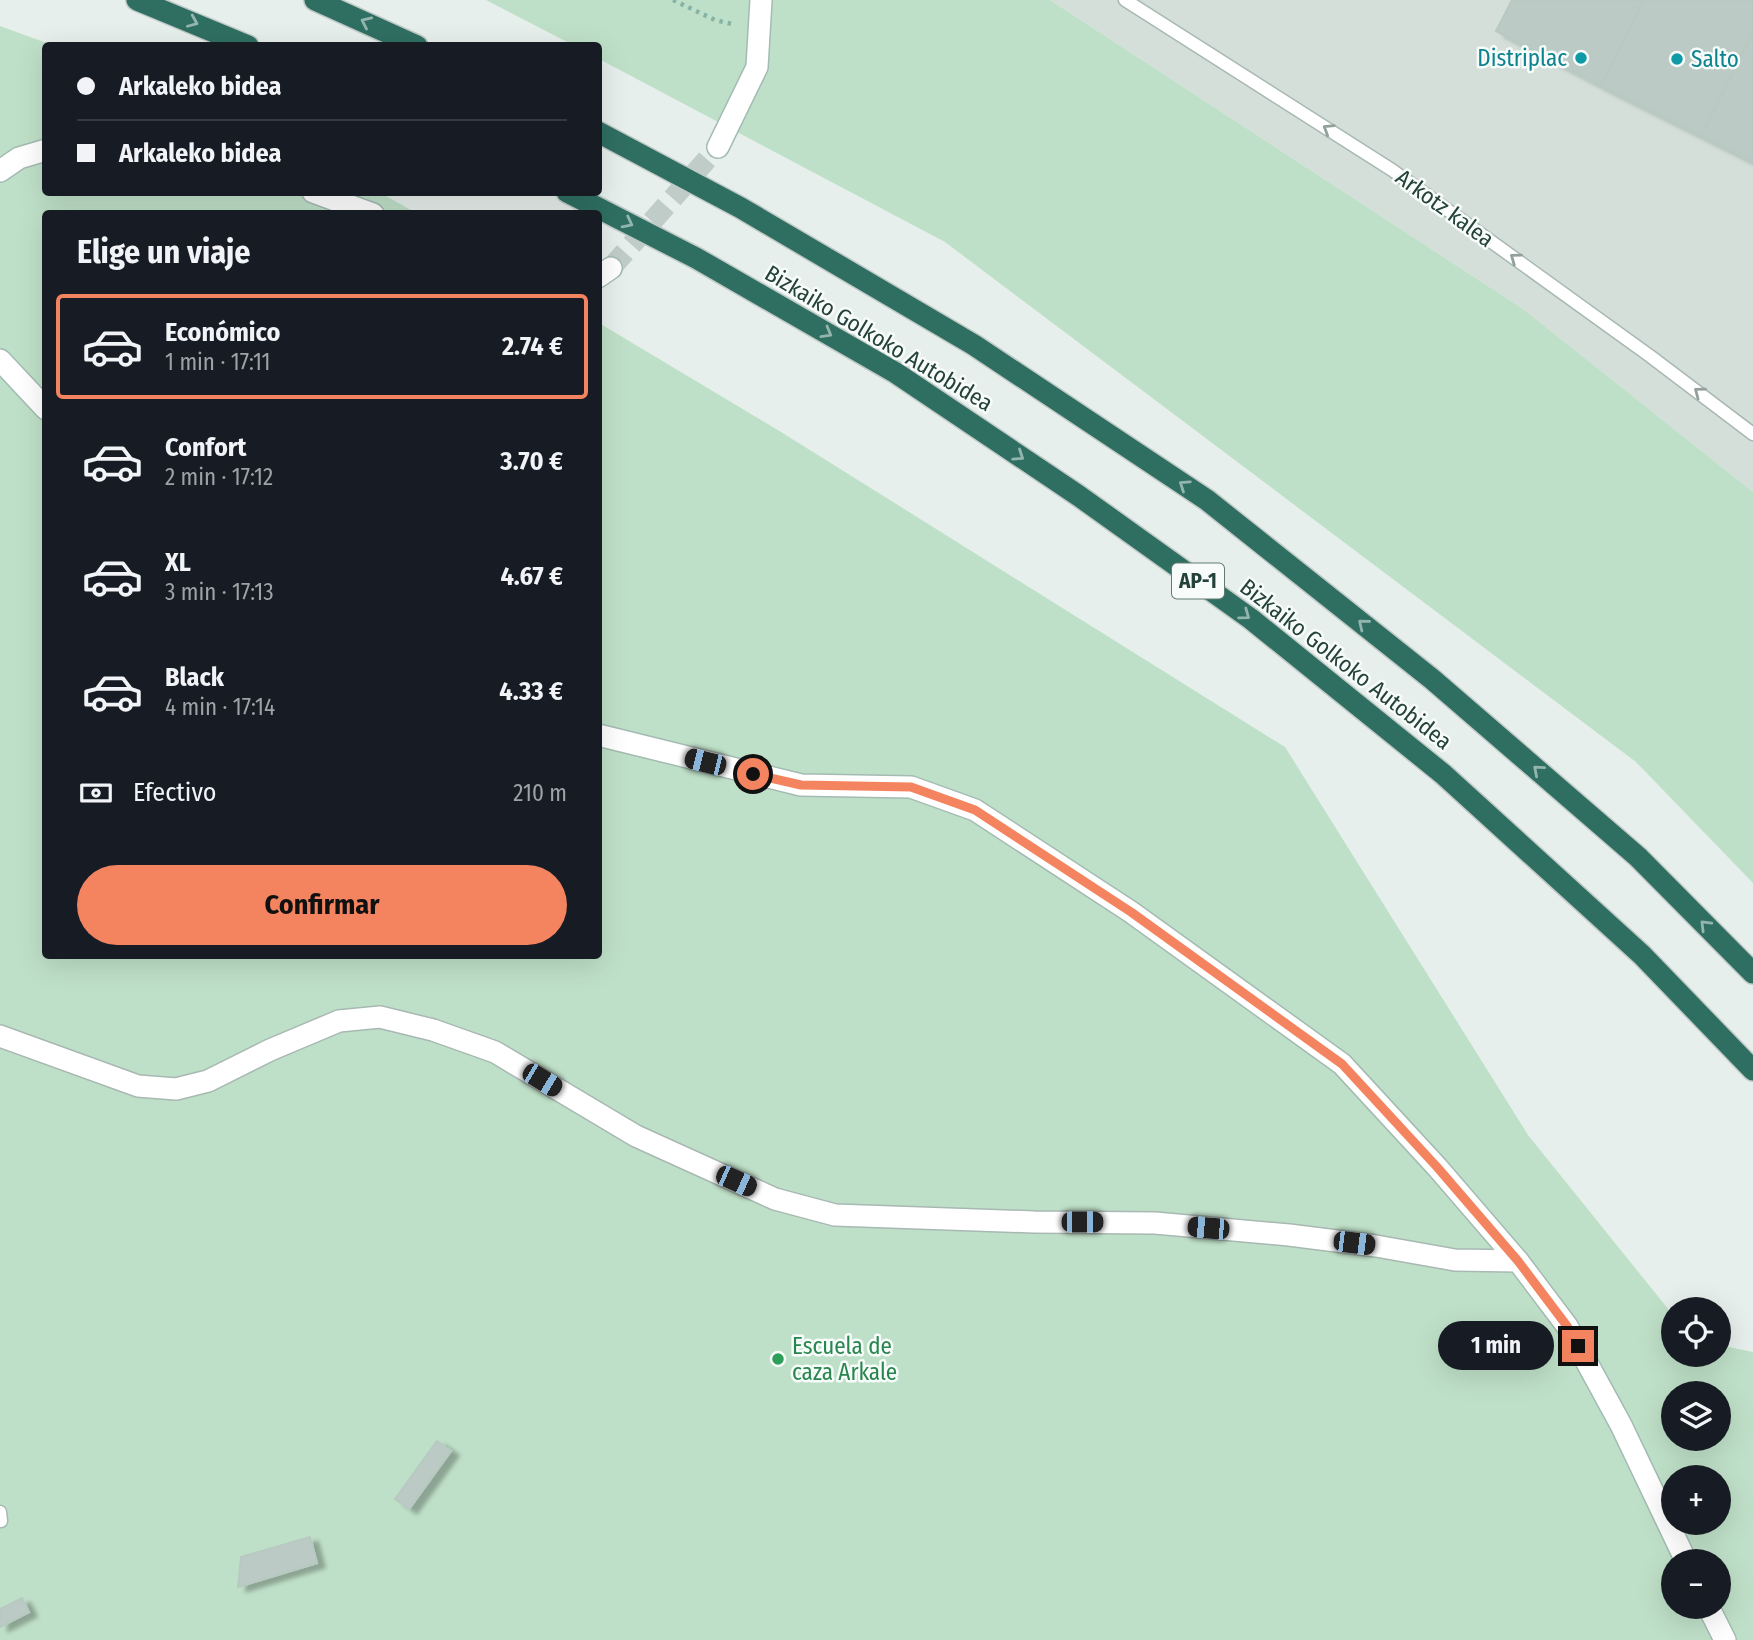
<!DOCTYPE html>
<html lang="es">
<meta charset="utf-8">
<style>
:root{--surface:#171b24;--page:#20242c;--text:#f1f3f6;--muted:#9ea1a6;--line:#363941;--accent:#f4845f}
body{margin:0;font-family:"Fira Sans Condensed",sans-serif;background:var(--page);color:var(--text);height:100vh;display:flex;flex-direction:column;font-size:26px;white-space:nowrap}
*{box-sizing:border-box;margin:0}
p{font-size:23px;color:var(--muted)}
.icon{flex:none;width:38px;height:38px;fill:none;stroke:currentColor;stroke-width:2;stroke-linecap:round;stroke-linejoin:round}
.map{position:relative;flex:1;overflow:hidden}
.sheet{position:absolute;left:42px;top:210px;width:560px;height:749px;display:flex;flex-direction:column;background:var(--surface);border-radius:7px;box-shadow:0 7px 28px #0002}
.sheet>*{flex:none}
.top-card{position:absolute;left:42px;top:42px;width:560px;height:154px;border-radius:7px;box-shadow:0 7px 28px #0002;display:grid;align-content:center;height:154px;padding:0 35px;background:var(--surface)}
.controls{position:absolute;left:1661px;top:1297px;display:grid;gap:14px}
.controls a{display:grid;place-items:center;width:70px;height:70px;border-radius:50%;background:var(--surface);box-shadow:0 7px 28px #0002;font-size:35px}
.end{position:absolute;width:32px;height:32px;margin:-16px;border:9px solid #f4845f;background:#111;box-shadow:0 0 0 4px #111}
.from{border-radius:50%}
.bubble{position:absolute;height:49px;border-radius:24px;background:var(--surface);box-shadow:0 7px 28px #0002;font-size:23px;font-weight:700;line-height:49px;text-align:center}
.car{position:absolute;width:21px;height:42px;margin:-21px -10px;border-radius:9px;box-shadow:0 0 5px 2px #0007;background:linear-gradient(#222 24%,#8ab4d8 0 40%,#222 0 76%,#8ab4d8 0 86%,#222 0)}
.top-card b{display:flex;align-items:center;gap:24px;height:66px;font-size:26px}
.top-card b+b{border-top:2px solid var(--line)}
.top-card i{width:18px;height:18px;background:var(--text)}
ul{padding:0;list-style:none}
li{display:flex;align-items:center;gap:21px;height:105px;margin:0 14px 10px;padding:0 21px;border:4px solid transparent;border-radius:7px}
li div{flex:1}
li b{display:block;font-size:26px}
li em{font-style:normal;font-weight:700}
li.on{border-color:var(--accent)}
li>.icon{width:63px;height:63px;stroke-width:1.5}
h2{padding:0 35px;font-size:32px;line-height:84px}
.pay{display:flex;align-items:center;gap:18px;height:77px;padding:0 35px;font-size:26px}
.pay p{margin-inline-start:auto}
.primary-button{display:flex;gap:14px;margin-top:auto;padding:14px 35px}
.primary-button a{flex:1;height:80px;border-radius:42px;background:var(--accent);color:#111;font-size:28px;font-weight:700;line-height:80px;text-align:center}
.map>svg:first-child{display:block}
.built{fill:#d4dfda}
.green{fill:#bfe0c8;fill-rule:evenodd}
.building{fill:#bbcac4;stroke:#b8c9c2;stroke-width:2;filter:url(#shadow)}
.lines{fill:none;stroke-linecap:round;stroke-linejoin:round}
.secondary-tunnel{stroke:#bfccc8;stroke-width:21;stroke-dasharray:21 10;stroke-linecap:butt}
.lane-casing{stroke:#a8b8b2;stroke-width:15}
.street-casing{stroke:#a8b8b2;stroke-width:24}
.secondary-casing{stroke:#a4bbb3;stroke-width:24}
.highway-casing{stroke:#c2cac8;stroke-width:24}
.path{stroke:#86b3a5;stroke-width:4.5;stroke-dasharray:3.5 5;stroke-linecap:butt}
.lane{stroke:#fff;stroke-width:12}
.street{stroke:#fff;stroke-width:21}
.secondary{stroke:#fff;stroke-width:21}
.highway{stroke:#2f6f62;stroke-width:21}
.oneway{stroke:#93b5ae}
.oneway2{stroke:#92a09c}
.route{stroke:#f4845f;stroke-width:9}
.culture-dot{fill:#0f9aa8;stroke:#f7fbf9;stroke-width:2.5}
.leisure-dot{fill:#2e9e5b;stroke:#f7fbf9;stroke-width:2.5}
.labels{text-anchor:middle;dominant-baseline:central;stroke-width:5;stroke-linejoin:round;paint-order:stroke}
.shield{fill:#f7fbf9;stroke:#637a73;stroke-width:2}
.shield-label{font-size:21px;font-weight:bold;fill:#24423a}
.culture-label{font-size:23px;fill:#0d838f;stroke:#f7fbf9;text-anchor:end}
.street-label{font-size:23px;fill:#24423a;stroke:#f7fbf9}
.leisure-label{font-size:23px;fill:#27864d;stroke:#f7fbf9;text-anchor:start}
</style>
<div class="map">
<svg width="1753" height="1640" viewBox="0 0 1753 1640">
<defs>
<filter id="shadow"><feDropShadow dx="8" dy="4.5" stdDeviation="2" flood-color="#0004"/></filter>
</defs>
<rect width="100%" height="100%" fill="#e6efeb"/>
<path class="built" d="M 1050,0 L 1753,0 L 1753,492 L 1523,309 Z"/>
<path class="green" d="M 486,0 L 1050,0 L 1523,309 L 1753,492 L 1753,883 L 1636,762 L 945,242 L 599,59 L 598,46 L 573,45 Z
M 0,26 L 52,45 L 46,46 L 46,192 L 381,193 L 416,213 L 46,214 L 46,956 L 598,956 L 599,323 L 781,432 L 1285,747 L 1528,1135 L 1673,1315 L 1673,1354 L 1718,1354 L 1719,1345 L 1753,1352 L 1753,1640 L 0,1640 ZM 1673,1393 L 1718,1393 L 1718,1438 L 1673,1438 ZM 1673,1477 L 1718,1477 L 1718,1522 L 1673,1522 ZM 1673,1561 L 1718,1561 L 1718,1606 L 1673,1606 Z"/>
<path class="building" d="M 1512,0 L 1644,0 L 1601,86 L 1496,31 Z
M 1644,0 L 1753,0 L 1753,32 L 1701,136 L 1601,86 Z
M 1753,32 L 1753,162 L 1701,136 Z
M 437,1441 L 451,1451 L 409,1509 L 395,1499 Z
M 310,1537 L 317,1563 L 238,1587 L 241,1557 Z
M 22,1598 L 29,1612 L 0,1627 L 0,1609 Z"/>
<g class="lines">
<path class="secondary-tunnel" d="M 611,268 L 718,147"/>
<defs>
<path id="lane" d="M 1125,0 L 1392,170 L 1650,356 L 1753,434
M 0,1512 L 1,1521"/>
<path id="street" d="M 0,1036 L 138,1086 L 176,1089 L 208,1081 L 270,1050 L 339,1021 L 380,1017 L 433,1030 L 495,1052 L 636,1136 L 775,1199 L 835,1215 L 1034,1222 L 1155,1223 L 1289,1235 L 1376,1246 L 1455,1260 L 1518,1261"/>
<path id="secondary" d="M 718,147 L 757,67 L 761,0
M 0,171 L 19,158 L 46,150
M 313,192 L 373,214
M 598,277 L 611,268
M 0,360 L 46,409
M 598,735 L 801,785 L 911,787 L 975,810 L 1131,912 L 1342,1064 L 1437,1167 L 1518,1261 L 1567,1326 L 1621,1425 L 1686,1561
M 1708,1606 L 1725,1640"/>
<path id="highway" d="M 137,0 L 248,46
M 315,0 L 417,46
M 598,132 L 741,208 L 974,345 L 1207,500 L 1432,679 L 1638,857 L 1753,973
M 567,192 L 696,258 L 896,373 L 1079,496 L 1251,619 L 1443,774 L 1642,955 L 1753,1070"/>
</defs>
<use href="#lane" class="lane-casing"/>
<use href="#street" class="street-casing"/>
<use href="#secondary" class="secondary-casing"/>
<use href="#highway" class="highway-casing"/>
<path class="path" d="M 673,0 L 715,20 L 732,24"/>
<use href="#lane" class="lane"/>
<use href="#street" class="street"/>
<use href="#secondary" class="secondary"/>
<use href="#highway" class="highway"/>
</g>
<defs><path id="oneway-chevron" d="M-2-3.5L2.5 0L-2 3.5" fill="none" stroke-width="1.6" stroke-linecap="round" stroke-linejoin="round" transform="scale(1.75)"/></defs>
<g class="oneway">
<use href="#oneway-chevron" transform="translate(193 22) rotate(23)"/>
<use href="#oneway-chevron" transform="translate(366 22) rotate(-155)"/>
<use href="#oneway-chevron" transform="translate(628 223) rotate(27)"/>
<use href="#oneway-chevron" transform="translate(827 333) rotate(30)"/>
<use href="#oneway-chevron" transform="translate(1019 456) rotate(34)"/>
<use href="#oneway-chevron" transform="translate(1184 485) rotate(-146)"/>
<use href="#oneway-chevron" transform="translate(1245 615) rotate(36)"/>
<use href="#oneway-chevron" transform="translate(1363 624) rotate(-141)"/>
<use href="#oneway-chevron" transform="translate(1538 770) rotate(-139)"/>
<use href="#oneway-chevron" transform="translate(1705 925) rotate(-135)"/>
</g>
<g class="oneway2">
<use href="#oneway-chevron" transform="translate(1328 129) rotate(-148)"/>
<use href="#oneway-chevron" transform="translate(1515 258) rotate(-144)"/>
<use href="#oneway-chevron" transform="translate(1699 392) rotate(-143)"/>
</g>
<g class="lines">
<path class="route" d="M 753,774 L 801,785 L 911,787 L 975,810 L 1131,912 L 1342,1064 L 1437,1167 L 1518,1261 L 1567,1326 L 1578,1346"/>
</g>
<g class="culture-dot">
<circle cx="1581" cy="58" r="7"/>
<circle cx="1677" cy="59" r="7"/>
</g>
<circle class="leisure-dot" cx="778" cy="1359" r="7"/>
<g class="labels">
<rect class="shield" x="1172" y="563.5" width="52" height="35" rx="5"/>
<g class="shield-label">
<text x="1198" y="581">AP-1</text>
</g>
<g class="culture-label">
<text x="1567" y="58">Distriplac</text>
<text x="1691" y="59" text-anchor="start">Salto</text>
</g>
<g class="street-label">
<text transform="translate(1445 208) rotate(36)">Arkotz kalea</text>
<text transform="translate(879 338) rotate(31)">Bizkaiko Golkoko Autobidea</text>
<text transform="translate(1346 664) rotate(38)">Bizkaiko Golkoko Autobidea</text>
</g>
<g class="leisure-label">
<text x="792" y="1346">Escuela de<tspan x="792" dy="26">caza Arkale</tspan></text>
</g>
</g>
</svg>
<div class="controls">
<a><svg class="icon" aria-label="locate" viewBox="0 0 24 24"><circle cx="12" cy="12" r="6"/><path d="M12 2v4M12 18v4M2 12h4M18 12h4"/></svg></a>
<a><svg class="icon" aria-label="layers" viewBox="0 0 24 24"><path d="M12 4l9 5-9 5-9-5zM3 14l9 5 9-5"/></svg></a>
<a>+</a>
<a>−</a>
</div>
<i class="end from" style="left:753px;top:774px"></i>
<i class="end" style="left:1578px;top:1346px"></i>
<div class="bubble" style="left:1438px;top:1321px;width:116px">1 min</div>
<i class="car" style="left:705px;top:762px;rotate:284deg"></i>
<i class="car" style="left:542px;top:1080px;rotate:121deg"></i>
<i class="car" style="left:736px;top:1181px;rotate:114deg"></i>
<i class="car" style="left:1082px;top:1222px;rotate:90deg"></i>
<i class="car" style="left:1208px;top:1228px;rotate:275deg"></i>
<i class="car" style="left:1354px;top:1243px;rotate:97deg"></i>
<div class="top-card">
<b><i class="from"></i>Arkaleko bidea</b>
<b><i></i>Arkaleko bidea</b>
</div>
<section class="sheet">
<h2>Elige un viaje</h2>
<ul>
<li class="on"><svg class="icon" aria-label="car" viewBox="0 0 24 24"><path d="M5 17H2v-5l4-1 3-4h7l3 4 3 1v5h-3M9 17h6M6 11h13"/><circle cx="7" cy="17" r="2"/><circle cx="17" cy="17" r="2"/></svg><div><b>Económico</b><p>1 min · 17:11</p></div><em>2.74 €</em></li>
<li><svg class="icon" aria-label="car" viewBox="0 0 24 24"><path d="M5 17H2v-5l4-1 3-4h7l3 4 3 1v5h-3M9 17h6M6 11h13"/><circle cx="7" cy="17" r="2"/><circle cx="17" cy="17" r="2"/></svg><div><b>Confort</b><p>2 min · 17:12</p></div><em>3.70 €</em></li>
<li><svg class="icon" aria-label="car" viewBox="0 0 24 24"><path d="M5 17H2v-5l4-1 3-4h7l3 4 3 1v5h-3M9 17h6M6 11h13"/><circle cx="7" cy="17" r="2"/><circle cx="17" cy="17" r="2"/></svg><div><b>XL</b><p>3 min · 17:13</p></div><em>4.67 €</em></li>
<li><svg class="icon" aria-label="car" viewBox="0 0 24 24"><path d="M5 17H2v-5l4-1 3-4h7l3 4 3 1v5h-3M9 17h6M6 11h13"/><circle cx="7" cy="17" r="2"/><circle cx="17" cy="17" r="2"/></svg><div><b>Black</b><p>4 min · 17:14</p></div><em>4.33 €</em></li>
</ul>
<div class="pay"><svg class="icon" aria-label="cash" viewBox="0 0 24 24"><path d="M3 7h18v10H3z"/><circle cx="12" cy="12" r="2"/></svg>Efectivo<p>210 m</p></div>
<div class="primary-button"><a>Confirmar</a></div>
</section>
</div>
